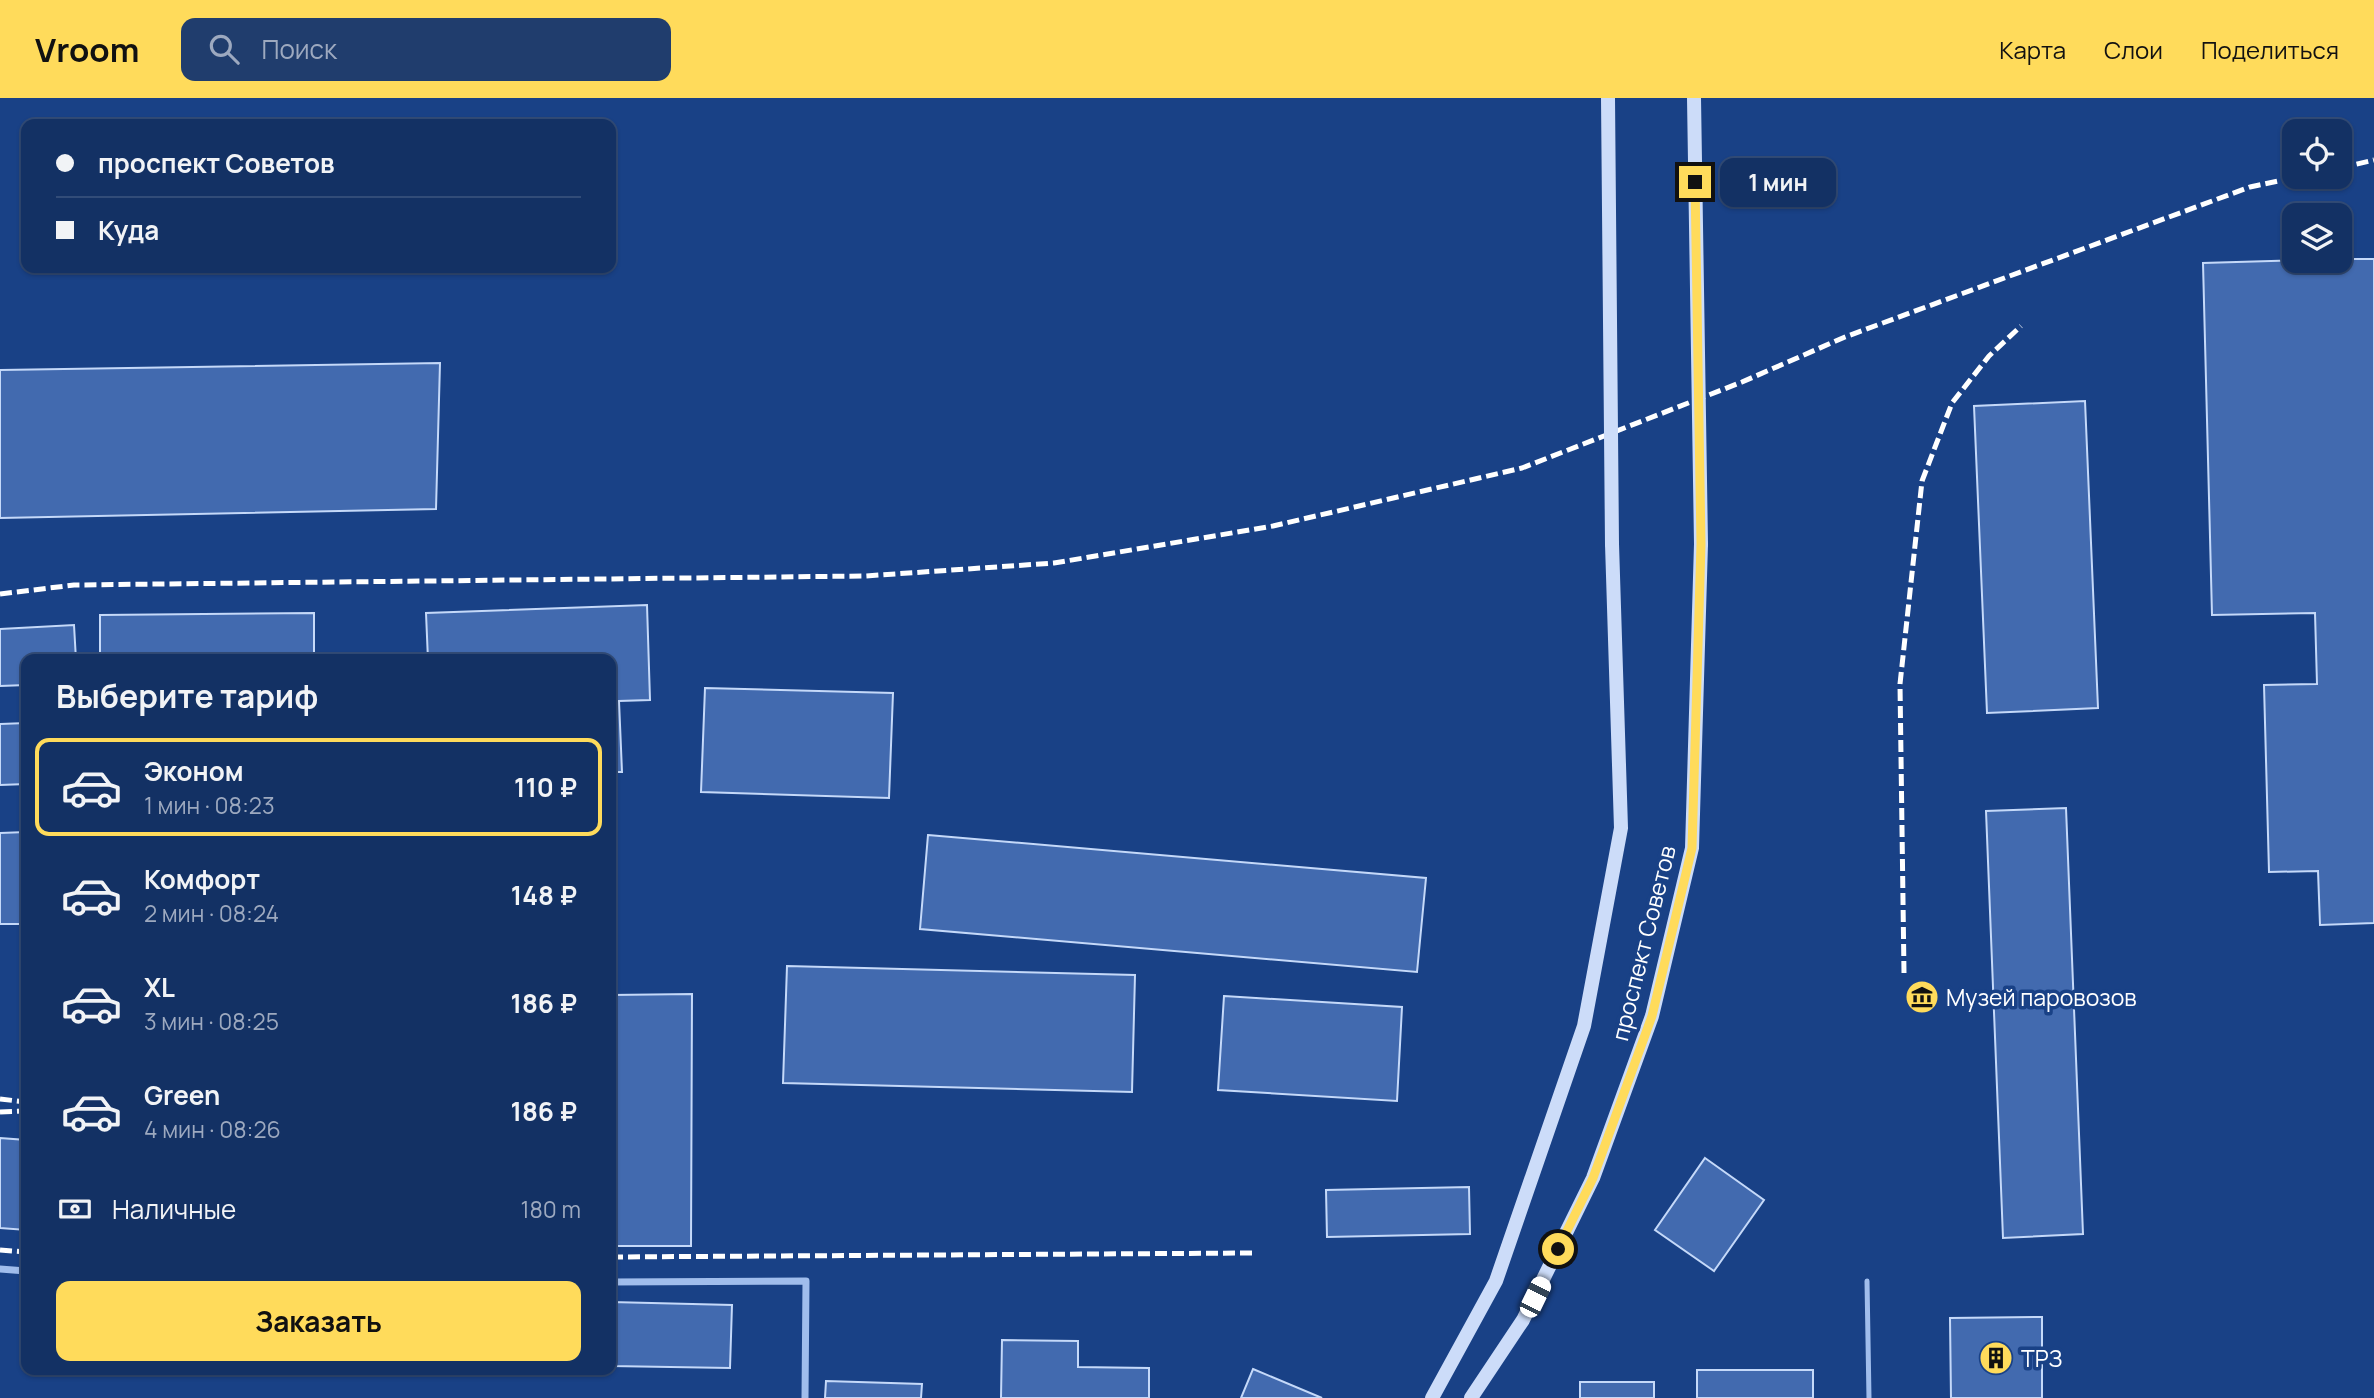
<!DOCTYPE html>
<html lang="ru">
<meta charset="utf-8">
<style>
:root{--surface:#133164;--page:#203d6d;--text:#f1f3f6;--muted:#9da9bf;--line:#324c78;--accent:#ffdb5b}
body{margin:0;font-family:Manrope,sans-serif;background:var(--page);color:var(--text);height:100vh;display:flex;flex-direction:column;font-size:26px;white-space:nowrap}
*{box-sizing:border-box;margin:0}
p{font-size:23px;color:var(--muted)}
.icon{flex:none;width:38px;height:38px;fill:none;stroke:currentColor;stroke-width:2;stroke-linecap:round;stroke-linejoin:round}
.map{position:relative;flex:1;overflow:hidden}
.panel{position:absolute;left:21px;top:556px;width:595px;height:721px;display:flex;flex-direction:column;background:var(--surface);border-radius:14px;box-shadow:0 2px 5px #0004,0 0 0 2px var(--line)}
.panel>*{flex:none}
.guide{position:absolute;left:21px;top:21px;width:595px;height:154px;border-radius:14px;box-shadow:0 2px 5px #0004,0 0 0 2px var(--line);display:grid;align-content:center;height:154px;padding:0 35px;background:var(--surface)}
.controls{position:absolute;left:2282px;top:21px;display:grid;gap:14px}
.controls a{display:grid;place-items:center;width:70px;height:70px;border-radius:14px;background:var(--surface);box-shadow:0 2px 5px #0004,0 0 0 2px var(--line);font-size:35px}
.end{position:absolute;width:32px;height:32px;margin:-16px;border:9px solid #ffdb5b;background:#111;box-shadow:0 0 0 4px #111}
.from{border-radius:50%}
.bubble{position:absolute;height:49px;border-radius:14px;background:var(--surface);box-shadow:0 2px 5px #0004,0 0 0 2px var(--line);font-size:23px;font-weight:700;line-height:49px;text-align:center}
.car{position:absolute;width:21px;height:42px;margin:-21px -10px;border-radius:9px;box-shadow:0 0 5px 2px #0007;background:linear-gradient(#fff 24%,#345 0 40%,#fff 0 76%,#345 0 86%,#fff 0)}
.guide b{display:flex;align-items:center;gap:24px;height:66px;font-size:26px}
.guide b+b{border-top:2px solid var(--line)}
.guide i{width:18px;height:18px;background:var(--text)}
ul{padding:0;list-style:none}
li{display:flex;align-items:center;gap:21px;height:98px;margin:0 14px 10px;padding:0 21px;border:4px solid transparent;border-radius:14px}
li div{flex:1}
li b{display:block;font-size:26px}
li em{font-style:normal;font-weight:700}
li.active{border-color:var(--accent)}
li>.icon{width:63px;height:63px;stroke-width:1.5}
h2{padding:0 35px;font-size:32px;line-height:84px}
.pay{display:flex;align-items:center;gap:18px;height:77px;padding:0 35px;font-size:26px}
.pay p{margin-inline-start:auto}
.button{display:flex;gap:14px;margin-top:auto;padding:14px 35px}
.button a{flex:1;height:80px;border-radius:14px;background:var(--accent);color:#111;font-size:28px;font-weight:700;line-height:80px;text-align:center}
header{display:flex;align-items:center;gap:42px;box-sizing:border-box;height:98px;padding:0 35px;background:var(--accent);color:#111}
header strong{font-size:33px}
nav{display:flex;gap:38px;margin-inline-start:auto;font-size:24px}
.search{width:490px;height:63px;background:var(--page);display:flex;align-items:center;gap:18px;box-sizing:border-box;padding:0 24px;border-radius:14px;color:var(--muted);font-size:26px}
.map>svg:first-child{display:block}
.building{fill:#426aaf;stroke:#c5d9f9;stroke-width:2}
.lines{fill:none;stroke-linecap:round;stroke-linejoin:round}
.lane{stroke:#a0bdec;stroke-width:5}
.street{stroke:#a0bdec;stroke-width:7}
.secondary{stroke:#ccdcf9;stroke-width:14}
.rail{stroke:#fff;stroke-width:5;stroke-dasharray:12 5;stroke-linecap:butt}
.secondary-bridge{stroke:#ccdcf9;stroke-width:14}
.route{stroke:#ffdb5b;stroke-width:9}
.labels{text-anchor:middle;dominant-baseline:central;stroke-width:7;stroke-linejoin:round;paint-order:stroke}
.street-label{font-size:23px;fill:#fff;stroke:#194186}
.poi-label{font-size:23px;fill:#fff;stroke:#194186;text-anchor:start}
</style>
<header>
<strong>Vroom</strong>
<div class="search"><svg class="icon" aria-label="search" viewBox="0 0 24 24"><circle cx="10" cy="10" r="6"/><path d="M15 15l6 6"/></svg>Поиск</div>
<nav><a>Карта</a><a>Слои</a><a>Поделиться</a></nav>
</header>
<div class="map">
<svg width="2374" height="1300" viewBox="0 0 2374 1300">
<rect width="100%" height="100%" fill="#194186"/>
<path class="building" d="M 2340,161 L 2374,161 L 2374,825 L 2320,827 L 2318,773 L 2269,774 L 2264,587 L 2317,586 L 2315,515 L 2212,517 L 2203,165 Z
M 440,265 L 436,411 L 0,420 L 0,272 Z
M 2085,303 L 2098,610 L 1987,615 L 1974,308 Z
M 647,507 L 650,602 L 619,603 L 622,674 L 611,674 L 611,562 L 428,562 L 426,515 Z
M 314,515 L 314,562 L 100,562 L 100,517 Z
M 74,527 L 76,562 L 26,562 L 26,587 L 0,588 L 0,531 Z
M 705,590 L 893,595 L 889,700 L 701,694 Z
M 26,625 L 26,686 L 0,687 L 0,626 Z
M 2066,710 L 2083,1136 L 2003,1140 L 1986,713 Z
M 26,734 L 26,826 L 0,826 L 0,735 Z
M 928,737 L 1426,780 L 1417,874 L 920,831 Z
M 787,868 L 1135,877 L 1132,994 L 783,985 Z
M 692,896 L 691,1148 L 611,1148 L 611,897 Z
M 1224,898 L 1402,909 L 1397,1003 L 1218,992 Z
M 0,1040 L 26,1042 L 26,1132 L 0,1130 Z
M 1705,1060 L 1764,1102 L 1714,1173 L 1655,1132 Z
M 1469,1089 L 1470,1136 L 1327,1139 L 1326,1092 Z
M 611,1204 L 732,1207 L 730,1270 L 611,1268 Z
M 2042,1219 L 2042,1300 L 1951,1300 L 1950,1220 Z
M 1002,1242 L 1078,1243 L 1078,1269 L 1149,1270 L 1149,1300 L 1001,1300 Z
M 1253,1271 L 1322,1300 L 1241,1300 Z
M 1697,1272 L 1813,1272 L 1813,1300 L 1697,1300 Z
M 826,1283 L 922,1286 L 921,1300 L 825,1300 Z
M 1580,1284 L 1654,1284 L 1654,1300 L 1580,1300 Z"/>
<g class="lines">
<path class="lane" d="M 1867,1183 L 1869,1300"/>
<path class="street" d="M 0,1171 L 26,1173
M 611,1184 L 806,1183 L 805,1300"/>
<path class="secondary" d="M 1432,1300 L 1496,1183 L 1584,928 L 1621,730 L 1612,446
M 1471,1300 L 1523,1222 L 1593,1080 L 1652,918 L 1692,750 L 1701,446"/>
<path class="rail" d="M 2340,70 L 2374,62
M 0,496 L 74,487 L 865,478 L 1054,465 L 1273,428 L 1522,370 L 1742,284 L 1845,239 L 2250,89 L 2297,79
M 1904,875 L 1900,586 L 1922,383 L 1952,305 L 1989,258 L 2021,228
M 0,1001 L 26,1004
M 0,1014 L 26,1013
M 0,1152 L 26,1154
M 611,1159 L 1255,1155"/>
<path class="secondary-bridge" d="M 1608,0 L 1612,446
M 1694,0 L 1701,446"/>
</g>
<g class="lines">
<path class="route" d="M 1558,1151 L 1593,1080 L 1652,918 L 1692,750 L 1701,446 L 1695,84"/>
</g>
<defs>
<symbol id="museum-disc" viewBox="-11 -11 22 22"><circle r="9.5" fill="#ffdb5b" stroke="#194186"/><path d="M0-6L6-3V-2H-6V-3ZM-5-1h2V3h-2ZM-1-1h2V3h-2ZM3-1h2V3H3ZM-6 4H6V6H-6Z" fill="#111"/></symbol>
<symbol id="building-disc" viewBox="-11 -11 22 22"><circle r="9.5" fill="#ffdb5b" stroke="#194186"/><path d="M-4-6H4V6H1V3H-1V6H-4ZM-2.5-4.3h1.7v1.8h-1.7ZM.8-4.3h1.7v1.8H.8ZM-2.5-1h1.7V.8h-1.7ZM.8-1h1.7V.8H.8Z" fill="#111"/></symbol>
</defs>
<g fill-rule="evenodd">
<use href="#museum-disc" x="1903" y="880" width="38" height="38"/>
<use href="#building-disc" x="1977" y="1241" width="38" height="38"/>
</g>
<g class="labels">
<g class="street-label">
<text transform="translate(1643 845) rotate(-76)">проспект Советов</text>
</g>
<g class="poi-label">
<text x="1946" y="899">Музей паровозов</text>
<text x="2021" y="1260">ТРЗ</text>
</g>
</g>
</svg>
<div class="controls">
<a><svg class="icon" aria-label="locate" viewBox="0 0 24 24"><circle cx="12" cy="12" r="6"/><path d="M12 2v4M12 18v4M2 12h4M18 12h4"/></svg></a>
<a><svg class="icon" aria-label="layers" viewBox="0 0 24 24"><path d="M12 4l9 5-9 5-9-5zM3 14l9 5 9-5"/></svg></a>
</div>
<i class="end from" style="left:1558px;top:1151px"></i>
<i class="end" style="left:1695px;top:84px"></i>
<div class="bubble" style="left:1720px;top:60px;width:116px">1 мин</div>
<i class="car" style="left:1535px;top:1199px;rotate:26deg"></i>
<div class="guide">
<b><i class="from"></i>проспект Советов</b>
<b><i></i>Куда</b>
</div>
<section class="panel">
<h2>Выберите тариф</h2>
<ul>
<li class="active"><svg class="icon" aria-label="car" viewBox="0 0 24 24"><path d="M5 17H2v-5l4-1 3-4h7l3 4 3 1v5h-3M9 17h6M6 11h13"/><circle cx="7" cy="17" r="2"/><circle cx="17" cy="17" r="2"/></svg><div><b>Эконом</b><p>1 мин · 08:23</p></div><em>110 ₽</em></li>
<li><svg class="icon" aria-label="car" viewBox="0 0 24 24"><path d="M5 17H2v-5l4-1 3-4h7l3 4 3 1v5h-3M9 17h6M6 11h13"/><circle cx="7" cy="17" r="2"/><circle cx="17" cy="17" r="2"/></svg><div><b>Комфорт</b><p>2 мин · 08:24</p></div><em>148 ₽</em></li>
<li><svg class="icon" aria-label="car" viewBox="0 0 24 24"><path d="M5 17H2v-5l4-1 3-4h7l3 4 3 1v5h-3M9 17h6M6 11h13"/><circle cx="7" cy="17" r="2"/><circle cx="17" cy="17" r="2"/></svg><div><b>XL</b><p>3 мин · 08:25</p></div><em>186 ₽</em></li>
<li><svg class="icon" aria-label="car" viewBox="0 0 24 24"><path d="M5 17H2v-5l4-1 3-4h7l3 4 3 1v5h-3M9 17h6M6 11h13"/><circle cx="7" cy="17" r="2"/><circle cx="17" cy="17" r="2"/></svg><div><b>Green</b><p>4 мин · 08:26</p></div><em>186 ₽</em></li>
</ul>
<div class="pay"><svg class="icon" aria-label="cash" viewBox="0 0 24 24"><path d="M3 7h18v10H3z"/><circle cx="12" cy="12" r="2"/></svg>Наличные<p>180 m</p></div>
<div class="button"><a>Заказать</a></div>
</section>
</div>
